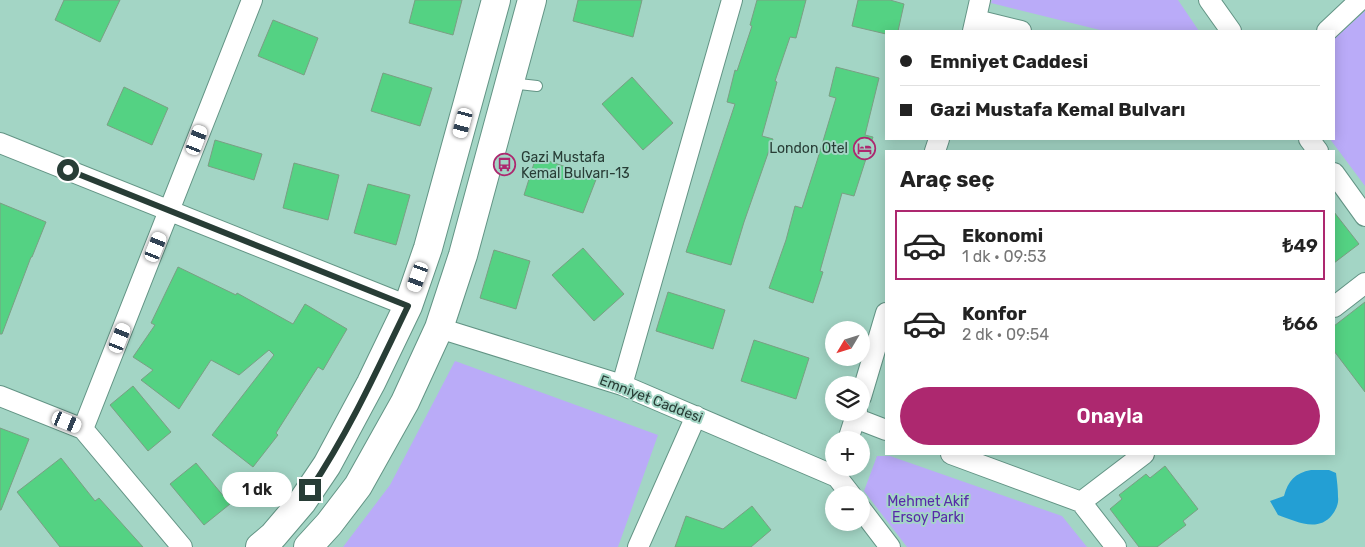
<!DOCTYPE html>
<html lang="tr">
<meta charset="utf-8">
<style>
:root{--surface:#fff;--page:#f6f6f6;--text:#222;--muted:#767676;--line:#e0e0e0;--accent:#ad286f}
body{margin:0;font-family:Rubik,sans-serif;background:var(--page);color:var(--text);height:100vh;display:flex;flex-direction:column;font-size:19px;white-space:nowrap}
*{box-sizing:border-box;margin:0}
p{font-size:16px;color:var(--muted)}
.icon{flex:none;width:28px;height:28px;fill:none;stroke:currentColor;stroke-width:2;stroke-linecap:round;stroke-linejoin:round}
.map{position:relative;flex:1;overflow:hidden}
.details{position:absolute;left:885px;top:150px;width:450px;height:305px;display:flex;flex-direction:column;background:var(--surface);border-radius:0px;box-shadow:0 2px 12px #0003}
.details>*{flex:none}
.hud{position:absolute;left:885px;top:30px;width:450px;height:110px;border-radius:0px;box-shadow:0 2px 12px #0003;display:grid;align-content:center;height:110px;padding:0 15px;background:var(--surface)}
.needle{width:32px;rotate:232deg}
.tools{position:absolute;left:825px;top:321px;display:grid;gap:10px}
.tools a{display:grid;place-items:center;width:45px;height:45px;border-radius:50%;background:var(--surface);box-shadow:0 2px 12px #0003;font-size:25px}
.end{position:absolute;width:22px;height:22px;margin:-11px;border:6px solid #283d36;background:#fff;box-shadow:0 0 0 2px #fff}
.from{border-radius:50%}
.bubble{position:absolute;height:35px;border-radius:18px;background:var(--surface);box-shadow:0 2px 12px #0003;font-size:16px;font-weight:600;line-height:35px;text-align:center}
.car{position:absolute;width:15px;height:30px;margin:-15px -8px;border-radius:6px;box-shadow:0 0 4px 1px #0007;background:linear-gradient(#fff 24%,#345 0 40%,#fff 0 76%,#345 0 86%,#fff 0)}
.hud b{display:flex;align-items:center;gap:18px;height:48px;font-size:19px}
.hud b+b{border-top:1px solid var(--line)}
.hud i{width:12px;height:12px;background:var(--text)}
ul{padding:0;list-style:none}
li{display:flex;align-items:center;gap:15px;height:70px;margin:0 10px 8px;padding:0 5px;border:2px solid transparent;border-radius:0px}
li div{flex:1}
li b{display:block;font-size:19px}
li em{font-style:normal;font-weight:600}
li.active{border-color:var(--accent)}
li>.icon{width:45px;height:45px;stroke-width:1.5}
h2{padding:0 15px;font-size:22px;line-height:60px}
.primary-button{display:flex;gap:10px;margin-top:auto;padding:10px 15px}
.primary-button a{flex:1;height:58px;border-radius:30px;background:var(--accent);color:#fff;font-size:20px;font-weight:600;line-height:58px;text-align:center}
.map>svg:first-child{display:block}
.green{fill:#baabf8}
.water{fill:#239fd4}
.building{fill:#54d283;stroke:#7a9f84}
.lines{fill:none;stroke-linecap:round;stroke-linejoin:round}
.lane-casing{stroke:#639485;stroke-width:12}
.street-casing{stroke:#639485;stroke-width:22}
.primary-casing{stroke:#639485;stroke-width:30}
.lane{stroke:#fff;stroke-width:10}
.street{stroke:#fff;stroke-width:20}
.primary{stroke:#fff;stroke-width:28}
.route{stroke:#283d36;stroke-width:6}
.labels{text-anchor:middle;dominant-baseline:central;stroke-width:4;stroke-linejoin:round;paint-order:stroke}
.poi-label{font-size:14px;fill:#283d36;stroke:#a3d5c5;text-anchor:end}
.street-label{font-size:14px;fill:#283d36;stroke:#a3d5c5}
.park-label{font-size:14px;fill:#5829aa;stroke:#a3d5c5}
</style>
<div class="map">
<svg width="1365" height="547" viewBox="0 0 1365 547">
<rect width="100%" height="100%" fill="#a3d5c5"/>
<path class="green" d="M 992,0 L 1178,0 L 1199,31 L 1104,31 L 991,3 Z
M 1365,11 L 1365,186 L 1330,139 L 1334,139 L 1334,39 Z
M 455,361 L 658,435 L 618,547 L 343,547 L 390,485 Z
M 877,456 L 890,456 L 1062,516 L 1087,547 L 907,547 L 864,491 Z"/>
<path class="water" d="M 1311,470 L 1329,470 L 1336,473 C 1337,481 1338,489 1338,497 C 1339,503 1336,510 1332,515 C 1318,533 1295,521 1278,515 L 1270,501 L 1284,496 C 1288,481 1295,473 1311,470 Z"/>
<path class="building" d="M 64,0 L 120,0 L 100,42 L 55,20 Z
M 415,0 L 462,0 L 453,35 L 409,23 Z
M 578,0 L 642,0 L 633,37 L 573,21 Z
M 757,0 L 806,0 L 796,38 L 790,37 L 775,81 L 777,82 L 762,136 L 773,139 L 744,222 L 731,265 L 686,252 L 735,104 L 727,102 L 735,70 L 737,71 L 752,26 L 750,25 Z
M 858,0 L 890,0 L 904,4 L 898,31 L 886,31 L 886,34 L 852,26 Z
M 273,20 L 318,38 L 304,75 L 258,56 Z
M 836,67 L 879,78 L 865,135 L 873,137 L 854,196 L 842,193 L 820,271 L 823,272 L 813,303 L 769,288 L 786,240 L 795,206 L 802,208 L 817,161 L 836,98 L 829,96 Z
M 383,73 L 432,88 L 420,126 L 371,111 Z
M 632,77 L 673,123 L 643,150 L 602,104 Z
M 124,87 L 168,108 L 152,145 L 107,125 Z
M 215,140 L 262,154 L 254,180 L 208,166 Z
M 536,157 L 597,177 L 583,213 L 524,195 Z
M 294,163 L 339,175 L 328,220 L 283,208 Z
M 368,184 L 410,195 L 396,245 L 354,233 Z
M 0,203 L 46,222 L 32,257 L 31,257 L 2,334 L 0,334 Z
M 1334,212 L 1359,244 L 1334,263 Z
M 583,248 L 624,294 L 594,321 L 552,275 Z
M 494,250 L 530,261 L 516,309 L 480,298 Z
M 178,267 L 236,295 L 237,293 L 293,324 L 305,304 L 347,329 L 323,370 L 318,367 L 276,433 L 278,435 L 253,467 L 212,435 L 274,355 L 269,350 L 239,375 L 211,360 L 179,409 L 141,380 L 153,370 L 133,357 L 155,325 L 151,323 Z
M 668,292 L 725,310 L 713,349 L 656,331 Z
M 1365,302 L 1365,392 L 1334,351 L 1334,326 Z
M 754,340 L 809,358 L 796,399 L 741,381 Z
M 133,386 L 171,432 L 148,451 L 110,405 Z
M 0,428 L 29,439 L 1,510 L 0,510 Z
M 61,458 L 95,501 L 99,498 L 143,547 L 60,547 L 17,492 Z
M 196,463 L 230,504 L 204,525 L 170,484 Z
M 1165,466 L 1198,509 L 1183,521 L 1186,525 L 1157,547 L 1139,547 L 1110,509 L 1122,499 L 1119,495 L 1146,474 L 1150,478 Z
M 752,506 L 771,530 L 751,547 L 675,547 L 686,516 L 723,529 Z"/>
<g class="lines">
<defs>
<path id="lane" d="M 510,83 L 537,86"/>
<path id="street" d="M 1209,0 L 1231,31
M 976,20 L 1021,31
M 973,31 L 980,0
M 1327,31 L 1360,0
M 1309,139 L 1318,151
M 0,143 L 408,306
M 935,151 L 939,139
M 1334,173 L 1365,216
M 1334,307 L 1365,283
M 439,328 L 622,385 L 837,477 L 851,495
M 622,385 L 732,0
M 0,396 L 83,429 L 182,547
M 861,397 L 886,313
M 855,418 L 886,430
M 83,429 L 252,0
M 848,440 L 857,412
M 951,454 L 1081,502 L 1116,547
M 1081,502 L 1144,454
M 861,509 L 890,547
M 638,547 L 696,416"/>
<path id="primary" d="M 260,547 L 273,536 L 302,502 L 327,465 L 371,383 L 408,306 L 428,248 L 496,0
M 308,547 L 329,524 L 358,486 L 405,402 L 439,328 L 463,255 L 532,0"/>
</defs>
<use href="#lane" class="lane-casing"/>
<use href="#street" class="street-casing"/>
<use href="#primary" class="primary-casing"/>
<use href="#lane" class="lane"/>
<use href="#street" class="street"/>
<use href="#primary" class="primary"/>
</g>
<g class="lines">
<path class="route" d="M 68,170 L 408,306 C 378,368 349,432 310,490"/>
</g>
<defs>
<symbol id="hotel-ring" viewBox="-11 -11 22 22"><circle r="9.5" fill="#a3d5c5" stroke="#ad286f" stroke-width="1.5"/><path d="M-6-4.5h1.5V1H6V5H4.5V3h-9V5H-6ZM-4 0a1.8 1.8 0 1 1 3.6 0ZM.5 0V-2.5h3Q6-2.5 6 0Z" fill="#ad286f"/></symbol>
<symbol id="bus-ring" viewBox="-11 -11 22 22"><circle r="9.5" fill="#a3d5c5" stroke="#ad286f" stroke-width="1.5"/><path d="M-5-6H5V4H4V6H2V4H-2V6H-4V4H-5ZM-3.5-4V0h7V-4ZM-3.5 1.2v1.5H-2V1.2ZM2 1.2v1.5H3.5V1.2Z" fill="#ad286f"/></symbol>
</defs>
<g fill-rule="evenodd">
<use href="#hotel-ring" x="852" y="136" width="25" height="25"/>
<use href="#bus-ring" x="492" y="152" width="25" height="25"/>
</g>
<g class="labels">
<g class="poi-label">
<text x="848" y="148">London Otel</text>
<text x="521" y="157" text-anchor="start">Gazi Mustafa<tspan x="521" dy="16">Kemal Bulvarı-13</tspan></text>
</g>
<g class="street-label">
<text transform="translate(651 399) rotate(21)">Emniyet Caddesi</text>
</g>
<g class="park-label">
<text x="928" y="501">Mehmet Akif<tspan x="928" dy="16">Ersoy Parkı</tspan></text>
</g>
</g>
</svg>
<div class="tools">
<a><svg class="needle" viewBox="-14 -14 28 28"><path d="M0-13l5 13h-10z" fill="#e53935"/><path d="M0 13l5-13h-10z" fill="#767676"/></svg></a>
<a><svg class="icon" aria-label="layers" viewBox="0 0 24 24"><path d="M12 4l9 5-9 5-9-5zM3 14l9 5 9-5"/></svg></a>
<a>+</a>
<a>−</a>
</div>
<i class="end from" style="left:68px;top:170px"></i>
<i class="end" style="left:310px;top:490px"></i>
<div class="bubble" style="left:222px;top:472px;width:70px">1 dk</div>
<i class="car" style="left:463px;top:123px;rotate:195deg"></i>
<i class="car" style="left:197px;top:140px;rotate:21deg"></i>
<i class="car" style="left:156px;top:247px;rotate:22deg"></i>
<i class="car" style="left:418px;top:277px;rotate:200deg"></i>
<i class="car" style="left:120px;top:338px;rotate:22deg"></i>
<i class="car" style="left:67px;top:422px;rotate:112deg"></i>
<div class="hud">
<b><i class="from"></i>Emniyet Caddesi</b>
<b><i></i>Gazi Mustafa Kemal Bulvarı</b>
</div>
<section class="details">
<h2>Araç seç</h2>
<ul>
<li class="active"><svg class="icon" aria-label="car" viewBox="0 0 24 24"><path d="M5 17H2v-5l4-1 3-4h7l3 4 3 1v5h-3M9 17h6M6 11h13"/><circle cx="7" cy="17" r="2"/><circle cx="17" cy="17" r="2"/></svg><div><b>Ekonomi</b><p>1 dk · 09:53</p></div><em>₺49</em></li>
<li><svg class="icon" aria-label="car" viewBox="0 0 24 24"><path d="M5 17H2v-5l4-1 3-4h7l3 4 3 1v5h-3M9 17h6M6 11h13"/><circle cx="7" cy="17" r="2"/><circle cx="17" cy="17" r="2"/></svg><div><b>Konfor</b><p>2 dk · 09:54</p></div><em>₺66</em></li>
</ul>
<div class="primary-button"><a>Onayla</a></div>
</section>
</div>
